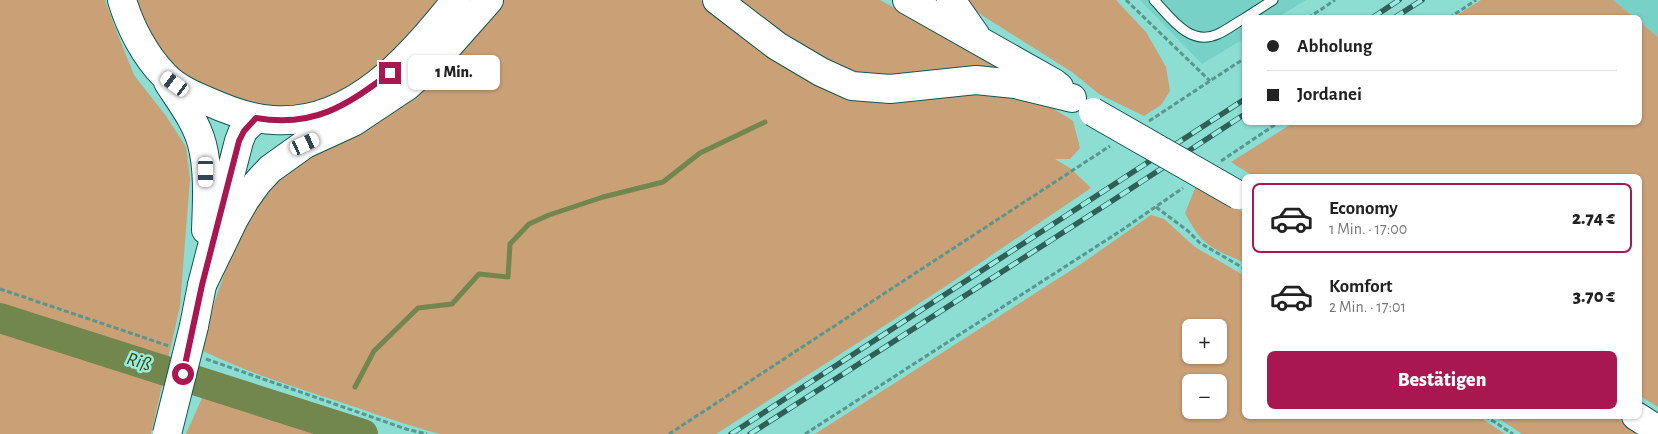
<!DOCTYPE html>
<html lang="de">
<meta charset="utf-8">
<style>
:root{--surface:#fff;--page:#f2f2f2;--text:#222;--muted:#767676;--line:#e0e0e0;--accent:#a91750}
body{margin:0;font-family:"Alegreya Sans",sans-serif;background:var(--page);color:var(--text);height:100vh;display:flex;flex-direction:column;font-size:19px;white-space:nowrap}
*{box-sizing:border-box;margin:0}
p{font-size:16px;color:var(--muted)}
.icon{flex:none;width:28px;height:28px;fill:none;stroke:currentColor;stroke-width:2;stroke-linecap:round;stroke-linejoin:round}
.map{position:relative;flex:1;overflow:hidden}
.details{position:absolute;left:1242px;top:174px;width:400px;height:245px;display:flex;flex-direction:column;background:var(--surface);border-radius:8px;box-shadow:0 1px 4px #0004}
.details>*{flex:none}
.guide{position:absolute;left:1242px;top:15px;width:400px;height:110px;border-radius:8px;box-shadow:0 1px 4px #0004;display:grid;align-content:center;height:110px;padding:0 25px;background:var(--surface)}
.controls{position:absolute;left:1182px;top:319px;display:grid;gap:10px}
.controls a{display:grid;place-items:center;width:45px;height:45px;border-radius:8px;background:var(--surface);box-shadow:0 1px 4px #0004;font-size:25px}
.end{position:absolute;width:22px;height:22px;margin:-11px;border:6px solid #a91750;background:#fff;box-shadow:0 0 0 2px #fff}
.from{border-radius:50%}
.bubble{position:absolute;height:35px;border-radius:8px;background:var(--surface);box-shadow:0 1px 4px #0004;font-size:16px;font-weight:800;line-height:35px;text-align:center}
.car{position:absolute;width:15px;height:30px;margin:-15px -8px;border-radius:6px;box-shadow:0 0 4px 1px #0007;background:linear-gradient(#fff 24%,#345 0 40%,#fff 0 76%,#345 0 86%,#fff 0)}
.guide b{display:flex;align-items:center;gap:18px;height:48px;font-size:19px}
.guide b+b{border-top:1px solid var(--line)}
.guide i{width:12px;height:12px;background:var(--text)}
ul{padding:9px 0 0;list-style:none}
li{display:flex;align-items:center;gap:15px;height:70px;margin:0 10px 8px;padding:0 15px;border:2px solid transparent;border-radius:8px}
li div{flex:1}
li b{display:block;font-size:19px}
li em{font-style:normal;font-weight:800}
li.current{border-color:var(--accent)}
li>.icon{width:45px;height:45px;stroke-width:1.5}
.cta{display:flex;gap:10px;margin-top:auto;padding:10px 25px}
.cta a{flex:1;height:58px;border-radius:8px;background:var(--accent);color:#fff;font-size:20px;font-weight:800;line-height:58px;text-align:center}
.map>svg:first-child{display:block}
.built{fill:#77d1c7}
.green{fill:#caa077;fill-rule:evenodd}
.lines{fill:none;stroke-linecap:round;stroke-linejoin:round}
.stream{stroke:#72874e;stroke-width:5}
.river{stroke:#72874e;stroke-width:30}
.lane-casing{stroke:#145650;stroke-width:11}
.primary-casing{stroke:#145650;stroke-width:30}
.highway-casing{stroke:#145650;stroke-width:30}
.path{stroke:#58968e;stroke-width:3;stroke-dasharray:5 2.5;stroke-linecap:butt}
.lane{stroke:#fff;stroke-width:9}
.primary{stroke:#fff;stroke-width:28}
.highway{stroke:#fff;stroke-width:28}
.rail-casing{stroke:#305f59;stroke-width:5.5}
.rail{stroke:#99eadf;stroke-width:4;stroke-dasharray:11;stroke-linecap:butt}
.primary-bridge-casing{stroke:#145650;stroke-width:30;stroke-linecap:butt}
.highway-bridge-casing{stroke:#145650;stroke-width:30;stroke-linecap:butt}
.primary-bridge{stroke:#fff;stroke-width:28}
.highway-bridge{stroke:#fff;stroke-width:28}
.route{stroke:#a91750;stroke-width:6}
.labels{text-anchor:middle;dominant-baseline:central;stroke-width:5;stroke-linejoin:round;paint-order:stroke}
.water-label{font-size:19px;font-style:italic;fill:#344703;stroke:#99eadf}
</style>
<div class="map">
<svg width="1658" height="434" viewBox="0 0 1658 434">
<rect width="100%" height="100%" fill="#8cddd2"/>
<path class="built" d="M 1140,0 L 1306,0 L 1278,17 L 1245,18 L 1245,38 L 1202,64 Z
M 1613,0 L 1658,0 L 1658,37 L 1640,22 L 1640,18 L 1634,17 Z"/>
<path class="green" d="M 0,0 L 105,0 L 114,25 L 134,75 L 166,116 L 186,147 L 190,179 L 180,306 L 151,434 L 0,434 Z
M 131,0 L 448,0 L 391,63 L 312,107 L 250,111 L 181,80 L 154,48 Z
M 500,0 L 700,0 L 790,68 L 947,91 L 1027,98 L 1054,109 L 1073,121 L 1080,148 L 1070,159 L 1055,159 L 1070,168 L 1091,188 L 943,288 L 716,434 L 440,434 C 405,425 371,412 337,401 C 292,386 246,372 203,351 L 211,312 L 225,272 L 247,216 L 268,181 Z
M 734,0 L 880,0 L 995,62 L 991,70 L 869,80 L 818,63 Z
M 963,0 L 1116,0 L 1146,32 L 1166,67 L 1170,91 L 1161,105 L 1144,116 L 1099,94 L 1072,72 L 983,16 Z
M 1481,0 L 1613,0 L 1634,17 L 1454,17 Z
M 1640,22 L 1658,37 L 1658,407 L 1640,396 L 1640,176 L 1253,176 L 1231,162 L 1293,123 L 1640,122 Z
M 1196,186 L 1245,213 L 1245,263 C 1231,256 1214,251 1203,240 C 1195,232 1190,222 1185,213 Z
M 1151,215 L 1164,219 L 1195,247 L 1245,276 L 1245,416 L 1478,416 L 1505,434 L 815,434 L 1081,264 ZM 1191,328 L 1219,328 L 1219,355 L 1191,355 ZM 1191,382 L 1219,382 L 1219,410 L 1191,410 Z
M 203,396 L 315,434 L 186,434 Z
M 1495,416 L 1614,416 L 1642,434 L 1522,434 Z"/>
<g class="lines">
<path class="stream" d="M 355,387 L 374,351 L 418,308 L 452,304 L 479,274 L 508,277 L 510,244 L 529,224 L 549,215 L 603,197 L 663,182 L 700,153 L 765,122"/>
<path class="river" d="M 0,318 L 363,434"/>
<defs>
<path id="lane" d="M 1154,0 C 1171,18 1190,47 1218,34 C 1227,30 1236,23 1245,18
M 1245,18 L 1273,0"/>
<path id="primary" d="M 122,0 C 130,27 145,56 165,76 C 176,88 192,95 207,101 C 227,110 250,119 273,120 C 352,126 412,56 456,0
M 168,82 C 180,101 196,121 202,144 C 209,171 207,202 206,230
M 194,326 L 202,285 L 239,141 L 243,131 L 256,118"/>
<path id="highway" d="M 717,0 L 777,46 L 821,72 L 852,86 L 890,89 L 976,80 L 1015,84 L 1072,98
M 907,0 L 1054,83 L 1059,87
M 951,0 L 976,36
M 202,285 L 234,219 L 245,200 L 257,183 L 270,169 L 305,144 L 353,122 L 407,86 L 435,61 L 489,0
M 1636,416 L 1658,430"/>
</defs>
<use href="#lane" class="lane-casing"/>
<use href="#primary" class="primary-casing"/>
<use href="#highway" class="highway-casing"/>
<path class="path" d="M 1126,0 L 1210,81
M 1308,18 L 1335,0
M 1449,18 L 1476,0
M 1149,121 L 1245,58
M 1221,161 L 1279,122
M 1156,207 L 1188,231 L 1200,243 L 1245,269
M 0,289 L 169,346
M 206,359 L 406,429 L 427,434
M 1485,416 L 1513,434
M 669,434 L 1110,146
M 805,434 L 1122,230 L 1183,188"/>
<use href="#lane" class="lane"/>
<use href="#primary" class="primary"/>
<use href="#highway" class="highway"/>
<defs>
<path id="rail" d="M 1372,18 L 1399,0
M 1394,18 L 1422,0
M 731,434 L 1245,99
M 750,434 L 1115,199 L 1245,114"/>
</defs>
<use href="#rail" class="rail-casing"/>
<use href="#rail" class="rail"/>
<defs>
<path id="primary-bridge" d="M 167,434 L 194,326"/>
<path id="highway-bridge" d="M 1093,112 L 1238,195"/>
</defs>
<use href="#primary-bridge" class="primary-bridge-casing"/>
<use href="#highway-bridge" class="highway-bridge-casing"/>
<use href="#primary-bridge" class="primary-bridge"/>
<use href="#highway-bridge" class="highway-bridge"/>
</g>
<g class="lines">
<path class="route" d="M 183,374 L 202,285 L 239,141 L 244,131 L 256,118 C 313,128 346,106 390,73"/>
</g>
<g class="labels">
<g class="water-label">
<text transform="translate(139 362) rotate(18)">Riß</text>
</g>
</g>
</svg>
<div class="controls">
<a>+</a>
<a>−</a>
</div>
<i class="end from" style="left:183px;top:374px"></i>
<i class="end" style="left:390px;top:73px"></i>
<div class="bubble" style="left:408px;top:55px;width:92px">1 Min.</div>
<i class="car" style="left:175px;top:84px;rotate:306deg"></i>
<i class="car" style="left:305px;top:144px;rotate:65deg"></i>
<i class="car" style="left:206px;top:172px;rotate:180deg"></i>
<div class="guide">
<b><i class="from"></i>Abholung</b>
<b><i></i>Jordanei</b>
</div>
<section class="details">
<ul>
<li class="current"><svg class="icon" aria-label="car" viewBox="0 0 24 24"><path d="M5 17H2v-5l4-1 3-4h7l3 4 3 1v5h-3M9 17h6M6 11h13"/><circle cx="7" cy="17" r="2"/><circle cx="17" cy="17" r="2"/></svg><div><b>Economy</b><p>1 Min. · 17:00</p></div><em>2.74 €</em></li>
<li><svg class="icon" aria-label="car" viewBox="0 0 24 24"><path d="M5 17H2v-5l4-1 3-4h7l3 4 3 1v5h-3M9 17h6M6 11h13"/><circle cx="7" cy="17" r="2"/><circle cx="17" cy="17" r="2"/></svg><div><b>Komfort</b><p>2 Min. · 17:01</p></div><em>3.70 €</em></li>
</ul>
<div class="cta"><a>Bestätigen</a></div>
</section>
</div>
